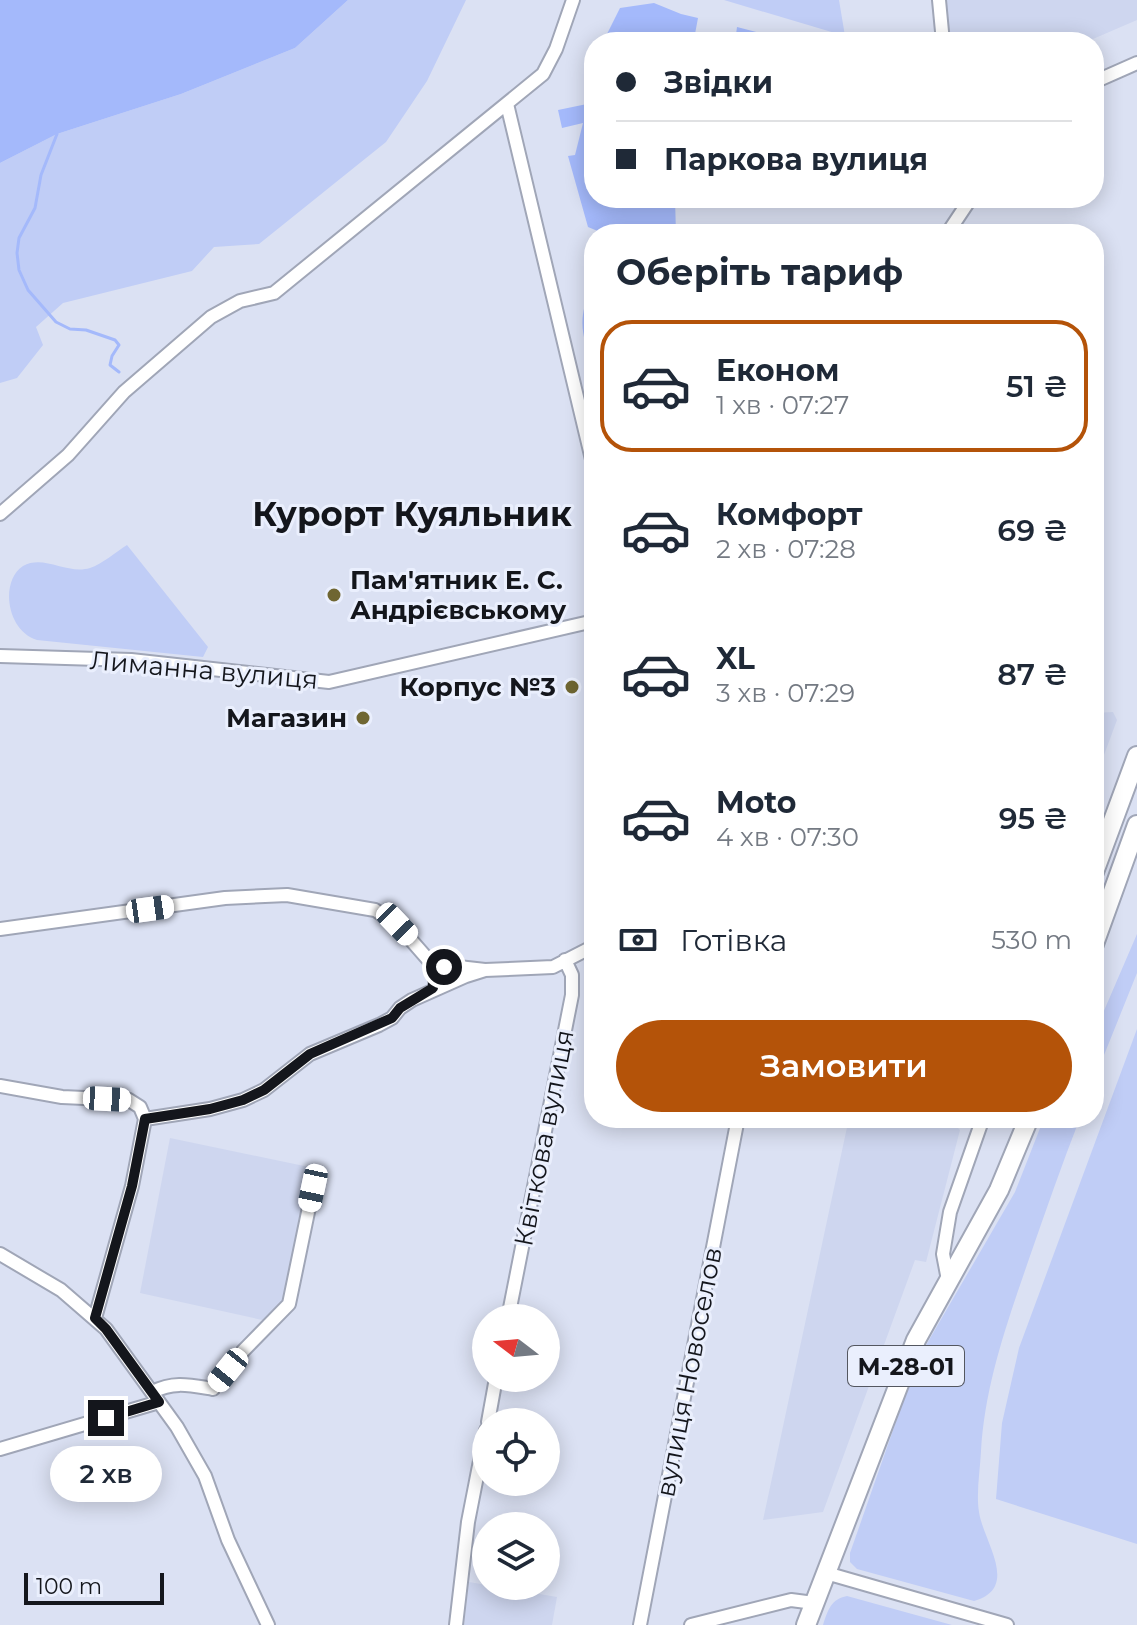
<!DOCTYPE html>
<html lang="uk">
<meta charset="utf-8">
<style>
:root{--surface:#fff;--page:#f6f6f7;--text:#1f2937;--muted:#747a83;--line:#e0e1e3;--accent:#b45309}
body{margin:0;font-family:Montserrat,sans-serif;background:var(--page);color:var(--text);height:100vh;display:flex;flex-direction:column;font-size:30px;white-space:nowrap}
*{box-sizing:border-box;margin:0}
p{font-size:26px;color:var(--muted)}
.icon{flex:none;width:44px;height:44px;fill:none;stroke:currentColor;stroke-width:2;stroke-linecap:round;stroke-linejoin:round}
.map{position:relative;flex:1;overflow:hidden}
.details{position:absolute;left:584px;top:224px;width:520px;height:904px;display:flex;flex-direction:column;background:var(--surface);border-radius:32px;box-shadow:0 4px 20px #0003}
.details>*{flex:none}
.guide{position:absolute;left:584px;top:32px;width:520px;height:176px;border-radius:32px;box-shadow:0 4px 20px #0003;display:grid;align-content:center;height:176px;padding:0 32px;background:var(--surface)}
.needle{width:52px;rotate:286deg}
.controls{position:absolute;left:472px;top:1304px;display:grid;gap:16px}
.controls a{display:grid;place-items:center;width:88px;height:88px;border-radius:50%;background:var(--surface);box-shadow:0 4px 20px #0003;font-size:40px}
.scale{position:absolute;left:24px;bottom:20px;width:140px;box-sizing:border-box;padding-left:8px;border:4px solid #14161c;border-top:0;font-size:22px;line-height:28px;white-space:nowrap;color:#14161c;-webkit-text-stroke:6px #eaeffd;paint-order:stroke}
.end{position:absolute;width:36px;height:36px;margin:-18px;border:10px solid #14161c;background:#fff;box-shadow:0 0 0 4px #fff}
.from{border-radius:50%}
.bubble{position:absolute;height:56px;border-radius:28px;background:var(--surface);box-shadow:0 4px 20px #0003;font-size:26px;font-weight:600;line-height:56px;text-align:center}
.car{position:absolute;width:24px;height:48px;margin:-24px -12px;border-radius:10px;box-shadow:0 0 6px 2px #0007;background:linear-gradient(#fff 24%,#345 0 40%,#fff 0 76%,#345 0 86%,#fff 0)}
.guide b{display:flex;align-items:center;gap:28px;height:76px;font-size:30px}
.guide b+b{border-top:2px solid var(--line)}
.guide i{width:20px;height:20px;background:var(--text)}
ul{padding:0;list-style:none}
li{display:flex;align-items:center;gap:24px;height:132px;margin:0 16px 12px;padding:0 16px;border:4px solid transparent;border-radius:32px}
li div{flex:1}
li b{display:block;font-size:30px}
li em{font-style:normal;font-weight:600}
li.current{border-color:var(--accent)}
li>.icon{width:72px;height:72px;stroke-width:1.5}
h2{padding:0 32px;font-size:36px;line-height:96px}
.pay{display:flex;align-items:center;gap:20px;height:88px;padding:0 32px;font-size:30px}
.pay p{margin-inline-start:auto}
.cta{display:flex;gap:16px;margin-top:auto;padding:16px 32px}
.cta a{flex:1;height:92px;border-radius:48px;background:var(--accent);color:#fff;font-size:32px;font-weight:600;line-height:92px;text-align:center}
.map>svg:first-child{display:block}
.built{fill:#ced6ef}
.green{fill:#c0cdf6}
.water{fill:#a4b9fb}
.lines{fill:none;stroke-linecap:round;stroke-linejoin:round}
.stream{stroke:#a4b9fb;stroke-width:3}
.minor-casing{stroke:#a0a6b7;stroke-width:16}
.highway-casing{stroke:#a0a6b7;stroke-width:22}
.minor{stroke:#fff;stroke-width:12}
.highway{stroke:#fff;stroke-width:18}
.route{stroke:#14161c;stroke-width:10}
.poi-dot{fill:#6f6632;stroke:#eaeffd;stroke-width:3}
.labels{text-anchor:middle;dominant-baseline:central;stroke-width:6;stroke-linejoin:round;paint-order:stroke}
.shield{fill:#eaeffd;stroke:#545760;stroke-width:2}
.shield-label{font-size:24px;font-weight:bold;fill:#14161c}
.poi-label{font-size:26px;font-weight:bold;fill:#14161c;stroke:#eaeffd;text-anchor:end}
.street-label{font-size:26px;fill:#14161c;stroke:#eaeffd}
.district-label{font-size:34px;font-weight:bold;fill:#14161c;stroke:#eaeffd}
</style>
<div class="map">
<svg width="1137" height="1625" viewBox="0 0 1137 1625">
<rect width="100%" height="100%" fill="#dbe1f3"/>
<path class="built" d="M 944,0 L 1137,0 L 1137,20 L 1086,42 L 948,42 Z
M 1113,712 L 1117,720 L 1094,782 L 1094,713 Z
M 849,1118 L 960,1118 L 957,1127 L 960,1130 L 926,1262 L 915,1260 L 823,1512 L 763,1520 Z
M 170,1138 L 309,1167 L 282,1305 L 267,1321 L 140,1293 Z
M 469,1582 L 557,1597 L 552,1625 L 464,1625 Z"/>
<path class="green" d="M 348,0 L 466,0 L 427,81 L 386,142 L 259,244 L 214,247 L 192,271 L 63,303 L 36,327 L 43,345 L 17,378 L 0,383 L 0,163 L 57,134 L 181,94 L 295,48 Z
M 724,0 L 839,0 L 845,36 Z
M 127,545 L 208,647 L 203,657 L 37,640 C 6,630 0,581 23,566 C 44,554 67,575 90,568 C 102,564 116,552 127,545 Z
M 1137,934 L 1137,973 L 1094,1080 L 1094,1034 Z
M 1137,1029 L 1137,1544 L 996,1499 L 1002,1423 L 1019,1348 Z
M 1044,1118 L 1080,1118 C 1062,1164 1046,1210 1030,1256 C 1008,1320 985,1383 981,1451 C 980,1471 976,1493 979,1512 C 983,1541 1021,1588 974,1601 L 857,1569 L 850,1562 L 850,1553 L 918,1359 L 1015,1192 Z
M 847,1596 L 952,1625 L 823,1625 C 828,1610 831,1599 847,1596 Z"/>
<path class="water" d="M 0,0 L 348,0 L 295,48 L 181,94 L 57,134 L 0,163 Z
M 654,3 L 681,14 L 698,18 L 695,34 L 728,42 L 603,42 L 620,8 Z
M 737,27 L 794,42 L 735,42 Z
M 594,76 L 594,198 L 675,198 L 676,234 L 605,234 L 588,227 L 568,156 L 575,155 L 583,123 L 562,128 L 558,110 L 587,104 Z
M 592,286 L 594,286 L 594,365 C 580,335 578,316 592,286 Z"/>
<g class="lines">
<path class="stream" d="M 57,134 L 41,175 L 35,208 L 19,238 L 17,253 L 19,270 L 28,290 L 56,322 L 70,329 L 86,330 L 115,340 L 119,345 L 112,356 L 110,365 L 119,372"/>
<defs>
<path id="minor" d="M 939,0 L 943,42
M 1094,82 L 1137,63
M 507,104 L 594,468
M 947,234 L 971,198
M 0,514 L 68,455 L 124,392 L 211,317 L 240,301 L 274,293 L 543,74 L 556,49 L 573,0
M 0,656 L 131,660 L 329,682 L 594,621
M 0,929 L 225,898 L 287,895 L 375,910 L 397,924 L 432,964 L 485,970
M 0,1086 L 62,1097 L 129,1100 L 140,1107 L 145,1119 L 132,1186 L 95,1318
M 145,1119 L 210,1109 L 243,1100 L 264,1090 L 310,1054 L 379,1025 L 392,1018 L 400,1008 L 412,1000 L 466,976 L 485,970 L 553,967 L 594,946
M 0,1254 L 61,1290 L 106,1329 L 177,1427 L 205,1476 L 228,1540 L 268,1625
M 948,1280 L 943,1254 L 950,1212 L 983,1118
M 508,1318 L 572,995 L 572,975 L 565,960
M 152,1392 C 174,1381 189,1385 213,1389 L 243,1351 L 289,1304 L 313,1188
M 488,1422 L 496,1378
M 0,1449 L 159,1402
M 826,1573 L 1007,1625
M 456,1625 L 468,1522 L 486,1430
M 640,1625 L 738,1118
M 691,1625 L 791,1600 L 814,1603"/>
<path id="highway" d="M 1094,872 L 1137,756
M 1094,944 L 1137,825
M 806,1625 L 916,1340 L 999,1190 L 1029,1118"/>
</defs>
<use href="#minor" class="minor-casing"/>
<use href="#highway" class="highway-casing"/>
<use href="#minor" class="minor"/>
<use href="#highway" class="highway"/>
</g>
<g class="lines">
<path class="route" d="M 106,1418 L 159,1402 L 106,1329 L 95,1318 L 132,1186 L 145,1119 L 210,1109 L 243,1100 L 264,1090 L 310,1054 L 392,1018 L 400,1008 L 433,988 L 432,964 L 444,967"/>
</g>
<g class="poi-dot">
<circle cx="334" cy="595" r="8"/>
<circle cx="572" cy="687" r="8"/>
<circle cx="363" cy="718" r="8"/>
</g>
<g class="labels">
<rect class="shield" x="848" y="1346" width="116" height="40" rx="6"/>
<g class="shield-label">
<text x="906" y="1366">М-28-01</text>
</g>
<g class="poi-label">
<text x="350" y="580" text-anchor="start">Пам'ятник Е. С.<tspan x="350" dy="30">Андрієвському</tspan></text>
<text x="556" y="687">Корпус №3</text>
<text x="347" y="718">Магазин</text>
</g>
<g class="street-label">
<text transform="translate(204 670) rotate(5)">Лиманна вулиця</text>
<text transform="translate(544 1138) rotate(-79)">Квіткова вулиця</text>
<text transform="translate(689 1372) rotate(-79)">вулиця Новоселов</text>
</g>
<g class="district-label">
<text x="412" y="514">Курорт Куяльник</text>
</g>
</g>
</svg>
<div class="controls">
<a><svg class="needle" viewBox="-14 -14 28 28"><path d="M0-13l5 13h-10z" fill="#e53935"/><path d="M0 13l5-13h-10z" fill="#747a83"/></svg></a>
<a><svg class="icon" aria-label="locate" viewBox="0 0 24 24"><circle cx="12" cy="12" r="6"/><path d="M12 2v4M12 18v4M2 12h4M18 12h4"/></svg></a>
<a><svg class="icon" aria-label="layers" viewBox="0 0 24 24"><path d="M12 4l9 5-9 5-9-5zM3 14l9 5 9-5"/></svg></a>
</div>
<div class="scale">100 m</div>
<i class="end from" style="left:444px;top:967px"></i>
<i class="end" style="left:106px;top:1418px"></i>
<div class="bubble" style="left:50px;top:1446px;width:112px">2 хв</div>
<i class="car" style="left:150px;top:909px;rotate:82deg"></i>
<i class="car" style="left:397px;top:924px;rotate:136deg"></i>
<i class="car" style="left:107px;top:1099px;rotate:93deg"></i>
<i class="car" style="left:313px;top:1188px;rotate:192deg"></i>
<i class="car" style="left:228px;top:1370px;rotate:219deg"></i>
<div class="guide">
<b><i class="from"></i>Звідки</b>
<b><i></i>Паркова вулиця</b>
</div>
<section class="details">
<h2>Оберіть тариф</h2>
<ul>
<li class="current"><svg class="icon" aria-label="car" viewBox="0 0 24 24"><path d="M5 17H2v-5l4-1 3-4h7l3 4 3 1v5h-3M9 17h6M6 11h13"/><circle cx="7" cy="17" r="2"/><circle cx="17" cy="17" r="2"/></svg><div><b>Економ</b><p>1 хв · 07:27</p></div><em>51 ₴</em></li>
<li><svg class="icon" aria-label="car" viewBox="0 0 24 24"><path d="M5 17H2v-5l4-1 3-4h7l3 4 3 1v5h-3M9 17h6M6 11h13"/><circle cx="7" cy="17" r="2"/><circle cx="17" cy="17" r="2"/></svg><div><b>Комфорт</b><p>2 хв · 07:28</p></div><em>69 ₴</em></li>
<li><svg class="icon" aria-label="car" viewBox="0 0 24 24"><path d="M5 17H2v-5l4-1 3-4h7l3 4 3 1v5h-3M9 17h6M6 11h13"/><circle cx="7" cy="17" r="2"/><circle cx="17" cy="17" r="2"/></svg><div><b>XL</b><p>3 хв · 07:29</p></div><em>87 ₴</em></li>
<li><svg class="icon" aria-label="car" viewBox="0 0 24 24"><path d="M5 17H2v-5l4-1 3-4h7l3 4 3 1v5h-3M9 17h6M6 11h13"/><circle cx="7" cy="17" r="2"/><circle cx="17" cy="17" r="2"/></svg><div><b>Moto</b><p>4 хв · 07:30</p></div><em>95 ₴</em></li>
</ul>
<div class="pay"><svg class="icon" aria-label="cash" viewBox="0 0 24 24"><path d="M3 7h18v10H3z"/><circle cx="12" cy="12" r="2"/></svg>Готівка<p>530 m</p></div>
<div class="cta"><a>Замовити</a></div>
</section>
</div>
